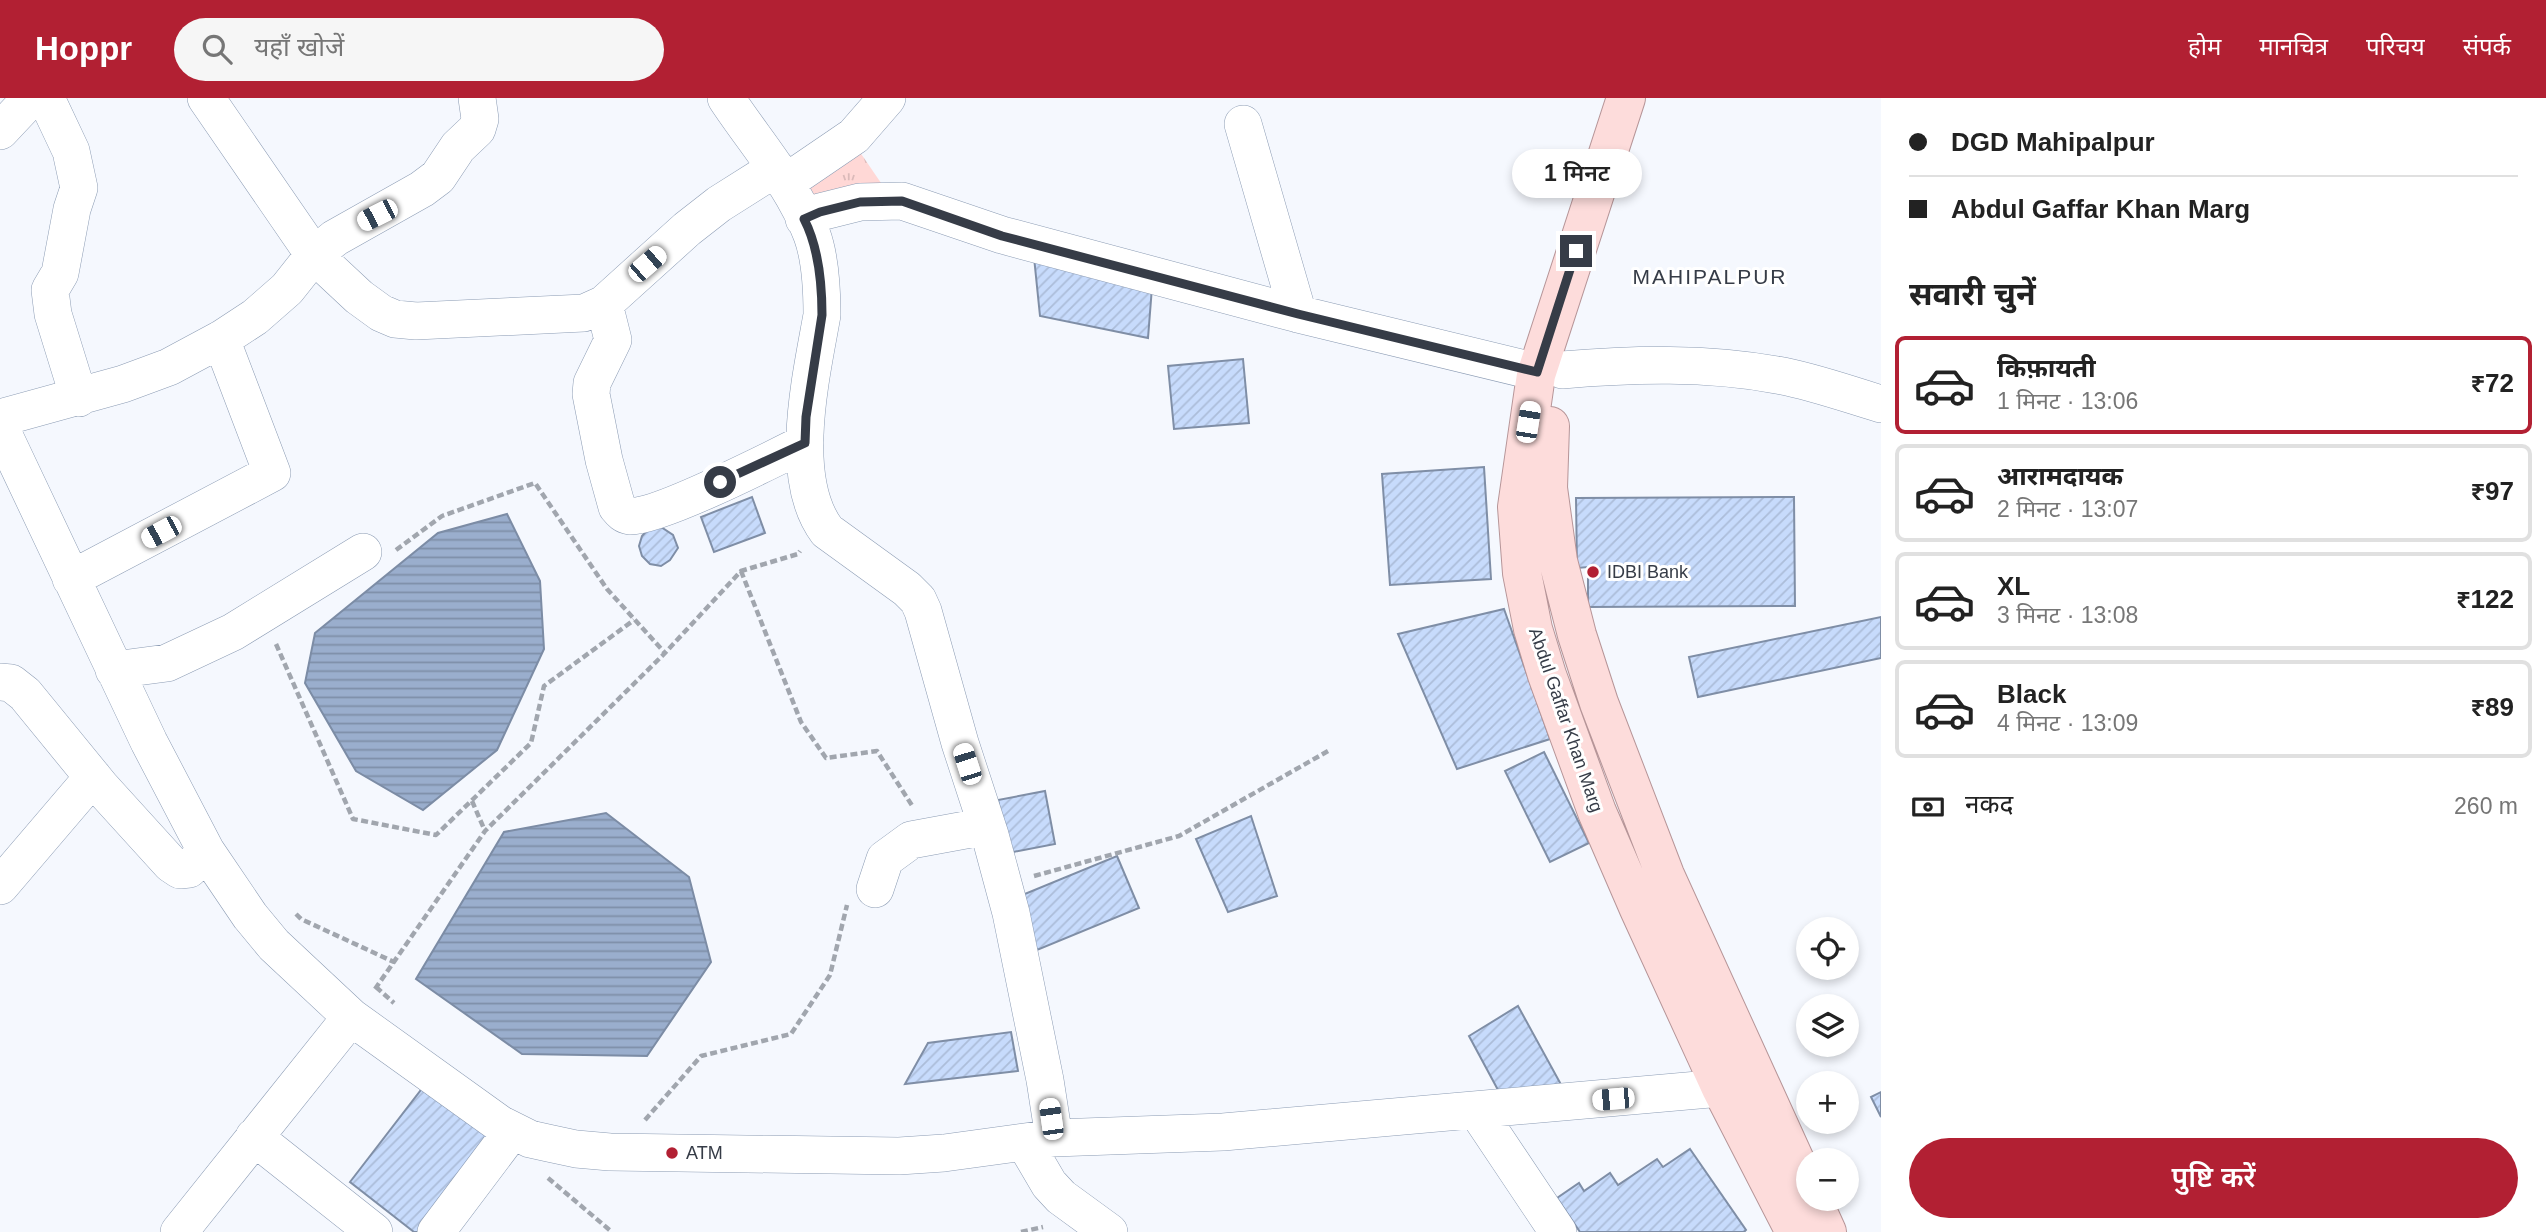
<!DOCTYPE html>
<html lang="hi">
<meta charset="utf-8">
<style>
:root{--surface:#fff;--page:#f6f6f6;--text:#222;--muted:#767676;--line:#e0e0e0;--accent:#b22033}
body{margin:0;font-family:Arial,"Noto Sans Devanagari",sans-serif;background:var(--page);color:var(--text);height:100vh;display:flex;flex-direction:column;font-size:26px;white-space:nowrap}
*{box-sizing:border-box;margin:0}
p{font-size:23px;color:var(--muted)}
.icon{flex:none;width:38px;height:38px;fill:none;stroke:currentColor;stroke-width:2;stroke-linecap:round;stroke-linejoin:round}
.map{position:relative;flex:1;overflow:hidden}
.sheet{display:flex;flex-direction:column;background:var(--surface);width:665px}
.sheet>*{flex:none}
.guide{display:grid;align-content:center;height:154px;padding:0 28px;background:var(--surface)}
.tools{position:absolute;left:1796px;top:819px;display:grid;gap:14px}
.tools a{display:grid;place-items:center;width:63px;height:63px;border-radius:50%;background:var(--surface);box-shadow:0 4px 10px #0003;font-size:35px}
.end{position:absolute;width:32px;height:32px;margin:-16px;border:9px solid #363c47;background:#fff;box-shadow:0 0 0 4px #fff}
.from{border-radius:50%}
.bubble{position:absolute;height:49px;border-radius:24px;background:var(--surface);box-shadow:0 4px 10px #0003;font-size:23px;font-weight:600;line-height:49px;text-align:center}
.car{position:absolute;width:21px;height:42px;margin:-21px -10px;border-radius:9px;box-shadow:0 0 5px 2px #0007;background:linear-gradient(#fff 24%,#345 0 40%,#fff 0 76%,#345 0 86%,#fff 0)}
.guide b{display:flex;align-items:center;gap:24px;height:66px;font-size:26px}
.guide b+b{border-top:2px solid var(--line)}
.guide i{width:18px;height:18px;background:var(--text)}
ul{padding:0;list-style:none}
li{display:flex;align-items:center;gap:21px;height:98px;margin:0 14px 10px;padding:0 14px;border:4px solid var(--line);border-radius:10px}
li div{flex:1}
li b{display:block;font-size:26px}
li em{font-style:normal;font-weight:600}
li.active{border-color:var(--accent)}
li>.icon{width:63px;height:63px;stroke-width:1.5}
h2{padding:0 28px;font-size:32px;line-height:84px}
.pay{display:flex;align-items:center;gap:18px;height:77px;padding:0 28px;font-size:26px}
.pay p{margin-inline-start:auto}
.primary-button{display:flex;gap:14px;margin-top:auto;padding:14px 28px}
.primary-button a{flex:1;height:80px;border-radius:42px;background:var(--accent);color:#fff;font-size:28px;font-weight:600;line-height:80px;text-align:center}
header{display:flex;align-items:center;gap:42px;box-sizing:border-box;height:98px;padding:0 35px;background:var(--accent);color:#fff}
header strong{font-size:33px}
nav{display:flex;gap:38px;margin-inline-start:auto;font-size:24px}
.search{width:490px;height:63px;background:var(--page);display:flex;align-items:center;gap:18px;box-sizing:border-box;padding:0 24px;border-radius:38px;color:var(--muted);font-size:26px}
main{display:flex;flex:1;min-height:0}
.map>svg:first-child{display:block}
.park{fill:url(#park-tufts)}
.water{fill:url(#water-rules);stroke:#7c8ca5;stroke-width:2}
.building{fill:url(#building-hatch);stroke:#7f8ea6;stroke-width:2}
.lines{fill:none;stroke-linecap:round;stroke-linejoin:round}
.minor-casing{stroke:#8c9cb4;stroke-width:38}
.primary-casing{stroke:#b69598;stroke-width:40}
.path{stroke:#a1a6ae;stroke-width:4.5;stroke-dasharray:7 3.5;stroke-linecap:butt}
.minor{stroke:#fff;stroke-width:37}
.primary{stroke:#fddcdb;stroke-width:38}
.route{stroke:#363c47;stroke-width:9}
.poi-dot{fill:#b22033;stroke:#fff;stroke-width:2.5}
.labels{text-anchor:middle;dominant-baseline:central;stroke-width:6;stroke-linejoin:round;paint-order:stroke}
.poi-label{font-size:18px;fill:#363c47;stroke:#fff;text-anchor:start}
.street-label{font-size:18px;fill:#363c47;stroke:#fff}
.quarter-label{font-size:21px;letter-spacing:2px;fill:#363c47;stroke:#fff}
</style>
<header>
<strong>Hoppr</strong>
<div class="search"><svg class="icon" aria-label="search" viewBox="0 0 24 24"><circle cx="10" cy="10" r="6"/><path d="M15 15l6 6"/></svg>यहाँ खोजें</div>
<nav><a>होम</a><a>मानचित्र</a><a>परिचय</a><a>संपर्क</a></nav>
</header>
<main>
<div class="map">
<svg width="1881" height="1134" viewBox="0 0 1881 1134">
<defs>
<pattern id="park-tufts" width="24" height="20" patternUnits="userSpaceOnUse" patternTransform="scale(1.75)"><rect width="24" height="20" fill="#ffd8d6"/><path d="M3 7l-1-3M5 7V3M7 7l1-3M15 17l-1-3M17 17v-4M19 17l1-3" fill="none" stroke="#dbbab9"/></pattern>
<pattern id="water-rules" width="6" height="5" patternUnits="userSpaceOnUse" patternTransform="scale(1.75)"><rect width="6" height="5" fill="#9aaecd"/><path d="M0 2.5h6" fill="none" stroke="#7e8fa8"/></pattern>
<pattern id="building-hatch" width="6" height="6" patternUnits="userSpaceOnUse" patternTransform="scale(1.75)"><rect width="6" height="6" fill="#c7dbfc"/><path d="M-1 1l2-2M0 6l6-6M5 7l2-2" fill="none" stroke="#acbdd9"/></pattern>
</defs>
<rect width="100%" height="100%" fill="#f5f8fe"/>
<path class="park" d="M 853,44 L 892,101 L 815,137 L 790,85 Z"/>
<path class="water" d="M 507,416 L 540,483 L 544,551 L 497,652 L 423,712 L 356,673 L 305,585 L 315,535 L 438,435 Z
M 606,715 L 689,779 L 711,864 L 647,958 L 522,956 L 416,881 L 504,734 Z"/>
<path class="building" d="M 1034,159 L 1152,189 L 1148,240 L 1040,218 Z
M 1243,261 L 1249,325 L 1174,331 L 1168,268 Z
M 1484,369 L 1491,481 L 1390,487 L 1382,376 Z
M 752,399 L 765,435 L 714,454 L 701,419 Z
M 1794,399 L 1795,508 L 1588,509 L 1588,469 L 1577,470 L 1576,400 Z
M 650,429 L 661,429 L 673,437 L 678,450 L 670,462 L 661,468 L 650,466 L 642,458 L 639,448 L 642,438 Z
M 1504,511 L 1550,641 L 1457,671 L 1398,536 Z
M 1881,519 L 1881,560 L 1698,599 L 1689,559 Z
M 1544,654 L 1589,745 L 1550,764 L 1505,673 Z
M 1045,693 L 1055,746 L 1008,755 L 998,702 Z
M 1251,718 L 1277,798 L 1228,814 L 1196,741 Z
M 1117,758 L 1139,810 L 1037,852 L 1015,800 Z
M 1518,908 L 1564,992 L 1498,992 L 1469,938 Z
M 1011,934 L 1018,973 L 905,986 L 928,945 Z
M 424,988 L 494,1042 L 423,1134 L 414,1134 L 350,1084 Z
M 1881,994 L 1881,1019 L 1871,999 Z
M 1690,1051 L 1746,1132 L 1744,1134 L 1580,1134 L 1557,1100 L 1579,1085 L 1584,1093 L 1610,1075 L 1618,1087 L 1657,1061 L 1663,1069 Z"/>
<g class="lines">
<defs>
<path id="minor" d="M 46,0 L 71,53 L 79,90 L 72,111 L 60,175 L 50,192 L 53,216 L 79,300
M 206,0 L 314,157 L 359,199 L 381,215 L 395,221 L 416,223 L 584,215 L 604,206 L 687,131 L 719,106 L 776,70
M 726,0 C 755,44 793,86 812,137 C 821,162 822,192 822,217 C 811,279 787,380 827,433 L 907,491 L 918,502 L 923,513 L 960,645 L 990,737 L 1011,815 L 1045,982 L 1054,1040
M 1243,26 L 1298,216
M 0,33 L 31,0
M 785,85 L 854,38 L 887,0
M 804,121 L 820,114 L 860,104 L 902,103 L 1002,137 L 1298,216 L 1537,274
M 604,206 L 613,242 L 592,285 L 591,296 L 604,362 L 617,409 C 621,414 624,417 630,418 C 657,420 775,360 805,345
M 1562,272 C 1634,266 1706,264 1777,277 C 1812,283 1847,296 1881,306
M 0,320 L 123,286 L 169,269 L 223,240 L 255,219 L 287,191 L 314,157 L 335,140 L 422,91 L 438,79 L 458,49 L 477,31 L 480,21 L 477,0
M 0,329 L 149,644 L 206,753 L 250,818 L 274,847 L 351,919 L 500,1026 L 530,1041 L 548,1045 L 576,1051 L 610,1054 L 899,1058 L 944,1055 L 1054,1040 L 1223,1034 L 1721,990
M 71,481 L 272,375 L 221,241
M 114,572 L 167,565 L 233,534 L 363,454
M 0,584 L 11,585 L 25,596 L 101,689 L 171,766 L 180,772 L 189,771 L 206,753
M 0,788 L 93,679
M 875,791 L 885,761 L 911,742 L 987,728
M 1477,1013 L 1558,1134
M 254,1039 L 374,1134
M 1025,1045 L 1049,1086 L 1061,1099 L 1109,1134
M 179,1134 L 351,919
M 436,1134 L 512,1033"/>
<path id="primary" d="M 1626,0 L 1536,277 L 1517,409 L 1522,475 L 1533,531 L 1547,577 L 1597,714 L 1639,811 L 1721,990 L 1795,1134
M 1550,328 L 1548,390 L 1558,463 L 1577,537 L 1599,605 L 1665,777 L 1808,1091
M 1812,1101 L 1827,1134"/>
</defs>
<use href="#minor" class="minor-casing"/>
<use href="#primary" class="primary-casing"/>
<path class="path" d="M 396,452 L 442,418 L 535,385 L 607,491 L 665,555
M 741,473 L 801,624 L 826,660 L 877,653 L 913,709
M 276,546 L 353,721 L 436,737 L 531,645 L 544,588 L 634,522
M 472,703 L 485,733
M 1034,778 L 1179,738 L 1328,653
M 296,816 L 301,821 L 394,864
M 376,889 L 394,905
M 375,891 L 485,733 L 665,555 L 741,473 L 798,456 L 800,453
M 645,1022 L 701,958 L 791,936 L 830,877 L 847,807
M 548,1080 L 612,1134
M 1021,1134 L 1043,1129"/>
<use href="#minor" class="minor"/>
<use href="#primary" class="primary"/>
</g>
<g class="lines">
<path class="route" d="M 720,384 L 805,345 L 806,319 L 822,217 C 822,185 819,150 804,121 L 820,114 L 860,104 L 902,103 L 1002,138 L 1298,216 L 1537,274 L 1576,153"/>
</g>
<g class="poi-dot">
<circle cx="1593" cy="474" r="7"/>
<circle cx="672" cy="1055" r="7"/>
</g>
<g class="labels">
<g class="poi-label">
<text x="1607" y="474">IDBI Bank</text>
<text x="686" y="1055">ATM</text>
</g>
<g class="street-label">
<text transform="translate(1566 622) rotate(71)">Abdul Gaffar Khan Marg</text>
</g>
<g class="quarter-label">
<text x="1710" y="178">MAHIPALPUR</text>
</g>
</g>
</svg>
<div class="tools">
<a><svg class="icon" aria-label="locate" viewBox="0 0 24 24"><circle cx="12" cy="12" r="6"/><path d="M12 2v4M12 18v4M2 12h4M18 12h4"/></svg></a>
<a><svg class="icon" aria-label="layers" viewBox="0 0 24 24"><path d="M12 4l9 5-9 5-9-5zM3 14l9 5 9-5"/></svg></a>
<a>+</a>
<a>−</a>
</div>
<i class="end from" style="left:720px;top:384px"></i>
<i class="end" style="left:1576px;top:153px"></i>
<div class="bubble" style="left:1512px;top:51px;width:130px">1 मिनट</div>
<i class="car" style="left:377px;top:117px;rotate:243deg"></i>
<i class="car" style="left:647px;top:166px;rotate:49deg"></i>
<i class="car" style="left:1528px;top:324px;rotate:9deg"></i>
<i class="car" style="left:161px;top:434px;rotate:242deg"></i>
<i class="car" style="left:967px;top:666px;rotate:342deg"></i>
<i class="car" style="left:1613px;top:1001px;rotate:265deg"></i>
<i class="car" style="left:1051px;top:1021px;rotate:352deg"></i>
</div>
<section class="sheet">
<div class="guide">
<b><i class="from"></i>DGD Mahipalpur</b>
<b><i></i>Abdul Gaffar Khan Marg</b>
</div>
<h2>सवारी चुनें</h2>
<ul>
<li class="active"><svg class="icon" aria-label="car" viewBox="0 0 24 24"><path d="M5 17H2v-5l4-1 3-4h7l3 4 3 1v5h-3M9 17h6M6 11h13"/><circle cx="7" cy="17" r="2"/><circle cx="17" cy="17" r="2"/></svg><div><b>किफ़ायती</b><p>1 मिनट · 13:06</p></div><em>₹72</em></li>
<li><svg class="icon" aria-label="car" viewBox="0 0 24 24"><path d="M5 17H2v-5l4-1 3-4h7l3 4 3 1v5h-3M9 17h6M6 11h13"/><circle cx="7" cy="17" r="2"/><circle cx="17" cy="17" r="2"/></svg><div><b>आरामदायक</b><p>2 मिनट · 13:07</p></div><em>₹97</em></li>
<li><svg class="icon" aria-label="car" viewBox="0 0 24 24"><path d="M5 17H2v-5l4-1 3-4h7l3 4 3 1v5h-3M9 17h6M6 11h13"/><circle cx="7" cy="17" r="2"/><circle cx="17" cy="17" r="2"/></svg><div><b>XL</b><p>3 मिनट · 13:08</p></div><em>₹122</em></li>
<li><svg class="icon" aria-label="car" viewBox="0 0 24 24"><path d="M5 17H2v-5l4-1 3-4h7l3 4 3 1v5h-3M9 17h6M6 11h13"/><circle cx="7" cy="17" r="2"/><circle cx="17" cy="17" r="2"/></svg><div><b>Black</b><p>4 मिनट · 13:09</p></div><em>₹89</em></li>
</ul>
<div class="pay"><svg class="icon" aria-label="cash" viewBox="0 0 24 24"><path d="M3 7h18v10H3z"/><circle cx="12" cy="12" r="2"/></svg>नकद<p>260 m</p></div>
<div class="primary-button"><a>पुष्टि करें</a></div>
</section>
</main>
